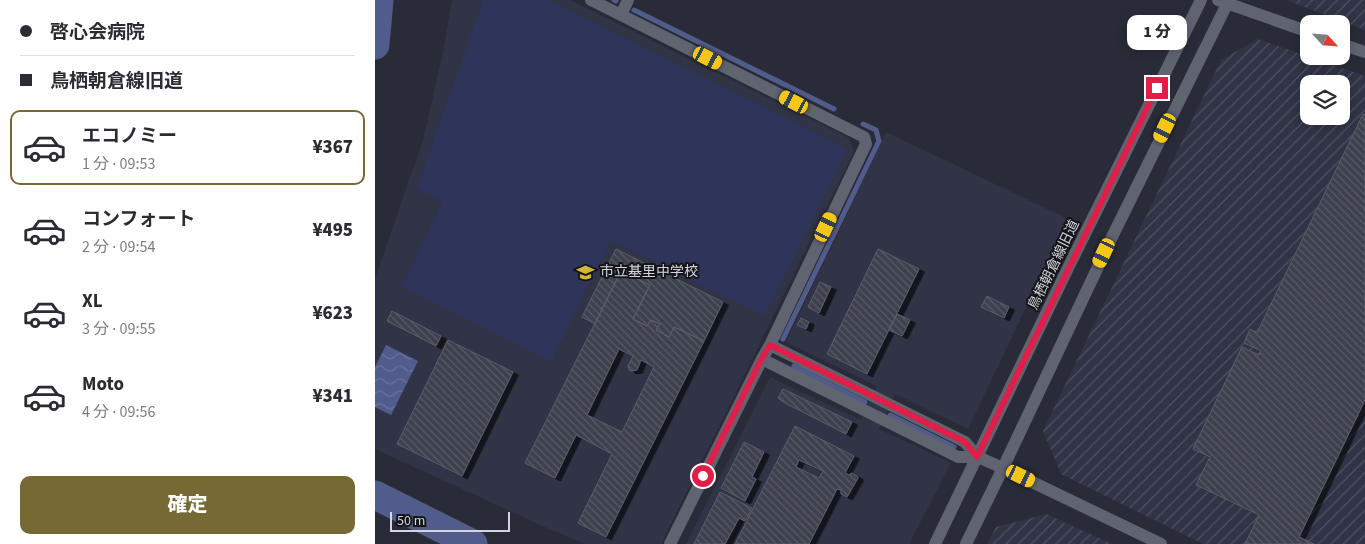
<!DOCTYPE html>
<html lang="ja">
<meta charset="utf-8">
<style>
:root{--surface:#fff;--page:#f7f7f7;--text:#2b2b33;--muted:#7c7c81;--line:#e1e1e2;--accent:#776934}
body{margin:0;font-family:"Source Sans 3","Noto Sans JP",sans-serif;background:var(--page);color:var(--text);height:100vh;display:flex;flex-direction:column;font-size:19px;white-space:nowrap}
*{box-sizing:border-box;margin:0}
p{font-size:16px;color:var(--muted)}
.icon{flex:none;width:28px;height:28px;fill:none;stroke:currentColor;stroke-width:2;stroke-linecap:round;stroke-linejoin:round}
.map{position:relative;flex:1;overflow:hidden}
.panel{display:flex;flex-direction:column;background:var(--surface);width:375px}
.panel>*{flex:none}
.banner{display:grid;align-content:center;height:110px;padding:0 20px;background:var(--surface)}
.needle{width:32px;rotate:116deg}
.buttons{position:absolute;left:925px;top:15px;display:grid;gap:10px}
.buttons a{display:grid;place-items:center;width:50px;height:50px;border-radius:10px;background:var(--surface);box-shadow:0 2px 12px #0003;font-size:25px}
.scale{position:absolute;left:15px;bottom:12px;width:120px;box-sizing:border-box;padding-left:5px;border:2px solid #d4d6de;border-top:0;font-size:14px;line-height:18px;white-space:nowrap;color:#d4d6de;-webkit-text-stroke:4px #13151a;paint-order:stroke}
.end{position:absolute;width:22px;height:22px;margin:-11px;border:6px solid #e11d48;background:#fff;box-shadow:0 0 0 2px #fff}
.from{border-radius:50%}
.bubble{position:absolute;height:35px;border-radius:10px;background:var(--surface);box-shadow:0 2px 12px #0003;font-size:16px;font-weight:800;line-height:35px;text-align:center}
.car{position:absolute;width:15px;height:30px;margin:-15px -8px;border-radius:6px;box-shadow:0 0 4px 1px #0007;background:linear-gradient(#f5c518 24%,#345 0 40%,#f5c518 0 76%,#345 0 86%,#f5c518 0)}
.banner b{display:flex;align-items:center;gap:18px;height:48px;font-size:19px}
.banner b+b{border-top:1px solid var(--line)}
.banner i{width:12px;height:12px;background:var(--text)}
ul{padding:0;list-style:none}
li{display:flex;align-items:center;gap:15px;height:75px;margin:0 10px 8px;padding:0 10px;border:2px solid transparent;border-radius:10px}
li div{flex:1}
li b{display:block;font-size:19px}
li em{font-style:normal;font-weight:800}
li.on{border-color:var(--accent)}
li>.icon{width:45px;height:45px;stroke-width:1.5}
.action{display:flex;gap:10px;margin-top:auto;padding:10px 20px}
.action a{flex:1;height:58px;border-radius:10px;background:var(--accent);color:#fff;font-size:20px;font-weight:800;line-height:58px;text-align:center}
main{display:flex;flex:1;min-height:0}
.map>svg:first-child{display:block}
.built{fill:#303446}
.industrial{fill:url(#industrial-furrows);fill-rule:evenodd}
.garden{fill:#2f355a}
.water{fill:url(#water-waves)}
.lines{fill:none;stroke-linecap:round;stroke-linejoin:round}
.stream{stroke:#525c8c;stroke-width:5}
.river{stroke:#525c8c;stroke-width:29}
.building{fill:url(#building-back-hatch);stroke:#5b5e6c;fill-rule:evenodd;filter:url(#shadow)}
.minor{stroke:#606471;stroke-width:12}
.tertiary{stroke:#606471;stroke-width:12}
.route{stroke:#e11d48;stroke-width:6}
.labels{text-anchor:middle;dominant-baseline:central;stroke-width:4;stroke-linejoin:round;paint-order:stroke}
.street-label{font-size:14px;fill:#d4d6de;stroke:#13151a}
.poi-label{font-size:14px;fill:#d4d6de;stroke:#13151a;text-anchor:start}
</style>
<main>
<section class="panel">
<div class="banner">
<b><i class="from"></i>啓心会病院</b>
<b><i></i>鳥栖朝倉線旧道</b>
</div>
<ul>
<li class="on"><svg class="icon" aria-label="car" viewBox="0 0 24 24"><path d="M5 17H2v-5l4-1 3-4h7l3 4 3 1v5h-3M9 17h6M6 11h13"/><circle cx="7" cy="17" r="2"/><circle cx="17" cy="17" r="2"/></svg><div><b>エコノミー</b><p>1 分 · 09:53</p></div><em>¥367</em></li>
<li><svg class="icon" aria-label="car" viewBox="0 0 24 24"><path d="M5 17H2v-5l4-1 3-4h7l3 4 3 1v5h-3M9 17h6M6 11h13"/><circle cx="7" cy="17" r="2"/><circle cx="17" cy="17" r="2"/></svg><div><b>コンフォート</b><p>2 分 · 09:54</p></div><em>¥495</em></li>
<li><svg class="icon" aria-label="car" viewBox="0 0 24 24"><path d="M5 17H2v-5l4-1 3-4h7l3 4 3 1v5h-3M9 17h6M6 11h13"/><circle cx="7" cy="17" r="2"/><circle cx="17" cy="17" r="2"/></svg><div><b>XL</b><p>3 分 · 09:55</p></div><em>¥623</em></li>
<li><svg class="icon" aria-label="car" viewBox="0 0 24 24"><path d="M5 17H2v-5l4-1 3-4h7l3 4 3 1v5h-3M9 17h6M6 11h13"/><circle cx="7" cy="17" r="2"/><circle cx="17" cy="17" r="2"/></svg><div><b>Moto</b><p>4 分 · 09:56</p></div><em>¥341</em></li>
</ul>
<div class="action"><a>確定</a></div>
</section>
<div class="map">
<svg width="990" height="544" viewBox="0 0 990 544">
<defs>
<pattern id="industrial-furrows" width="10" height="10" patternUnits="userSpaceOnUse" patternTransform="scale(1.25)"><rect width="10" height="10" fill="#303446"/><path d="M-1 1l2-2M0 10L10 0M9 11l2-2" fill="none" stroke="#4d5160"/></pattern>
<pattern id="water-waves" width="16" height="10" patternUnits="userSpaceOnUse" patternTransform="scale(1.25)"><rect width="16" height="10" fill="#525c8c"/><path d="M0 5q4-4 8 0t8 0" fill="none" stroke="#6a739c"/></pattern>
<pattern id="building-back-hatch" width="6" height="6" patternUnits="userSpaceOnUse" patternTransform="scale(1.25)"><rect width="6" height="6" fill="#3d404d"/><path d="M-1 5l2 2M0 0l6 6M5-1l2 2" fill="none" stroke="#585b66"/></pattern>
<filter id="shadow"><feDropShadow dx="5.5" dy="3" stdDeviation="0" flood-color="#0009"/></filter>
</defs>
<rect width="100%" height="100%" fill="#292c38"/>
<path class="built" d="M 77,0 L 195,0 L 474,138 L 479,152 L 286,544 L 210,544 L 161,523 L 0,449 L 0,279 L 49,137 L 68,52 Z
M 511,132 L 693,219 L 593,429 L 520,394 L 504,429 L 576,463 L 534,544 L 311,544 L 395,377 L 486,420 L 502,386 L 411,342 Z"/>
<path class="industrial" d="M 913,0 L 990,0 L 990,30 L 914,1 Z
M 883,39 L 990,76 L 990,544 L 828,544 L 686,474 L 668,431 L 846,60 ZM 934,84 L 966,84 L 966,116 L 934,116 Z
M 671,514 L 737,544 L 612,544 L 621,527 Z"/>
<path class="garden" d="M 108,0 L 172,0 L 472,149 L 389,316 L 236,240 L 176,362 L 26,287 L 68,202 L 42,188 Z"/>
<path class="water" d="M 11,345 L 43,361 L 16,415 L 0,407 L 0,367 Z"/>
<g class="lines">
<path class="stream" d="M 239,0 L 241,1
M 259,10 L 459,109
M 408,339 L 504,141 L 501,130 L 488,124
M 419,366 L 490,402
M 515,415 L 579,447"/>
<path class="river" d="M 0,45 L 4,0
M 0,495 L 98,544"/>
</g>
<path class="building" d="M 988,114 L 990,115 L 990,400 L 924,537 L 939,544 L 870,544 L 884,515 L 821,485 L 835,457 L 818,449 L 867,347 L 884,355 L 886,351 L 869,343 L 875,329 L 882,333 Z
M 241,249 L 348,302 L 329,341 L 299,327 L 294,337 L 281,330 L 285,324 L 276,320 L 272,326 L 258,319 L 275,285 L 246,271 L 220,324 L 207,317 Z
M 503,249 L 544,269 L 492,374 L 452,354 Z
M 246,271 L 275,285 L 258,319 L 272,326 L 276,320 L 285,324 L 281,330 L 294,337 L 299,327 L 329,341 L 231,537 L 203,523 L 237,454 L 201,435 L 180,478 L 150,463 ZM 244,349 L 258,356 L 253,366 L 254,370 L 256,371 L 262,370 L 266,360 L 279,367 L 247,432 L 212,415 Z
M 445,282 L 456,287 L 444,313 L 433,307 Z
M 612,296 L 634,307 L 629,318 L 606,307 Z
M 17,311 L 66,336 L 61,346 L 12,321 Z
M 522,314 L 535,320 L 527,336 L 514,330 Z
M 426,318 L 434,322 L 431,329 L 422,325 Z
M 73,340 L 138,372 L 87,476 L 22,444 Z
M 408,389 L 477,422 L 471,434 L 410,403 L 403,398 Z
M 420,426 L 479,456 L 470,473 L 474,475 L 476,473 L 482,476 L 483,478 L 472,497 L 466,494 L 466,490 L 462,489 L 434,544 L 360,544 ZM 424,460 L 448,471 L 444,478 L 421,467 Z
M 369,442 L 389,452 L 377,477 L 381,479 L 370,501 L 346,488 Z
M 345,492 L 377,508 L 370,521 L 364,518 L 350,544 L 319,544 Z"/>
<g class="lines">
<path class="minor" d="M 216,0 L 489,137 L 491,144 L 395,345 L 387,359 L 295,544
M 246,15 L 253,0
M 395,345 L 590,442 L 603,457
M 387,359 L 583,457 L 603,457"/>
<path class="tertiary" d="M 843,0 L 934,32
M 966,44 L 990,52
M 603,457 L 628,468 L 786,544
M 560,544 L 695,264 L 826,0
M 591,544 L 628,468 L 738,235 L 854,0"/>
</g>
<g class="lines">
<path class="route" d="M 328,476 L 387,358 L 395,345 L 590,442 L 602,457 L 696,264 L 782,88"/>
</g>
<defs>
<symbol id="school-bare" viewBox="-9 -9 18 18"><path d="M0-5L7-2L0 1L-7-2ZM-4 1L0 2.5L4 1V4Q0 6-4 4Z" fill="#d5b535" stroke="#13151a" stroke-width="2.5" paint-order="stroke"/></symbol>
</defs>
<g fill-rule="evenodd">
<use href="#school-bare" x="198" y="260" width="25" height="25"/>
</g>
<g class="labels">
<g class="street-label">
<text transform="translate(679 265) rotate(-64)">鳥栖朝倉線旧道</text>
</g>
<g class="poi-label">
<text x="225" y="272">市立基里中学校</text>
</g>
</g>
</svg>
<div class="buttons">
<a><svg class="needle" viewBox="-14 -14 28 28"><path d="M0-13l5 13h-10z" fill="#e53935"/><path d="M0 13l5-13h-10z" fill="#7c7c81"/></svg></a>
<a><svg class="icon" aria-label="layers" viewBox="0 0 24 24"><path d="M12 4l9 5-9 5-9-5zM3 14l9 5 9-5"/></svg></a>
</div>
<div class="scale">50 m</div>
<i class="end from" style="left:328px;top:476px"></i>
<i class="end" style="left:782px;top:88px"></i>
<div class="bubble" style="left:752px;top:15px;width:60px">1 分</div>
<i class="car" style="left:333px;top:58px;rotate:117deg"></i>
<i class="car" style="left:419px;top:102px;rotate:297deg"></i>
<i class="car" style="left:790px;top:128px;rotate:206deg"></i>
<i class="car" style="left:451px;top:227px;rotate:25deg"></i>
<i class="car" style="left:729px;top:253px;rotate:205deg"></i>
<i class="car" style="left:646px;top:476px;rotate:116deg"></i>
</div>
</main>
